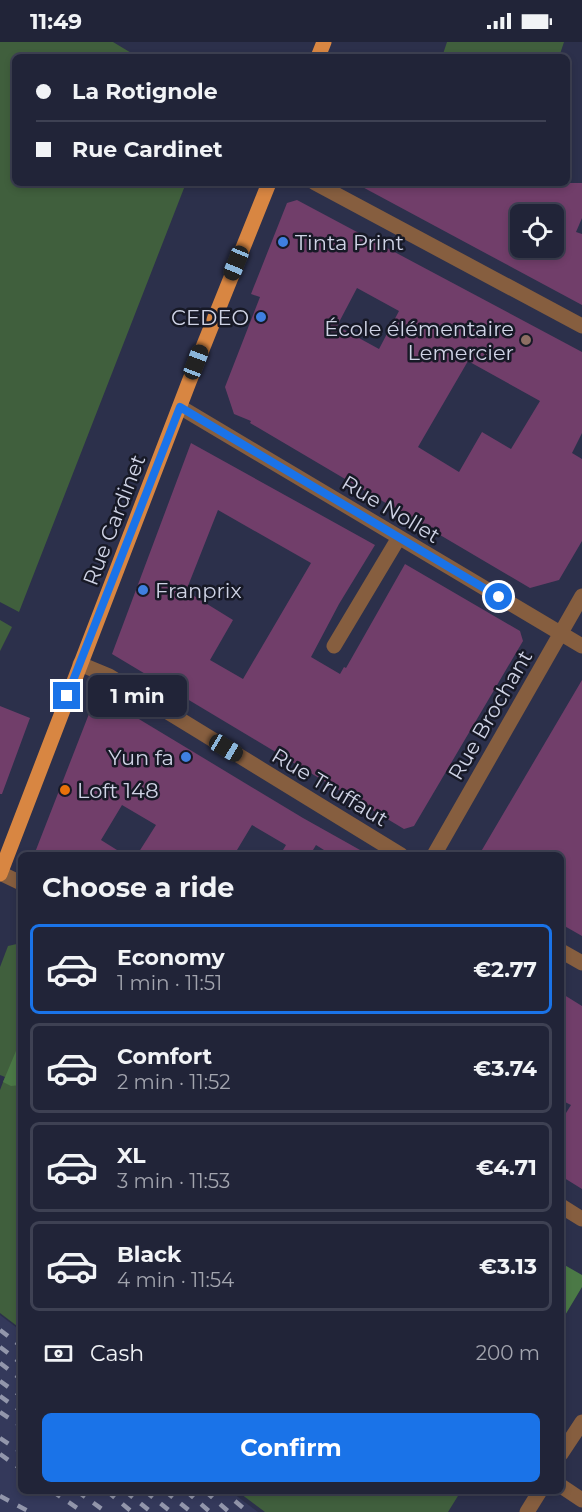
<!DOCTYPE html>
<meta charset="utf-8">
<style>
:root{--surface:#212438;--page:#2d3043;--text:#f1f3f6;--muted:#a2a4ae;--line:#3e4153;--accent:#1a73e8}
body{margin:0;font-family:Montserrat,sans-serif;background:var(--page);color:var(--text);height:100vh;display:flex;flex-direction:column;font-size:22px;white-space:nowrap}
*{box-sizing:border-box;margin:0}
p{font-size:20px;color:var(--muted)}
.icon{flex:none;width:33px;height:33px;fill:none;stroke:currentColor;stroke-width:2;stroke-linecap:round;stroke-linejoin:round}
.map{position:relative;flex:1;overflow:hidden}
.details{position:absolute;left:18px;top:810px;width:546px;height:642px;display:flex;flex-direction:column;background:var(--surface);border-radius:9px;box-shadow:0 3px 9px #0003,0 0 0 2px var(--line)}
.details>*{flex:none}
.guide{position:absolute;left:12px;top:12px;width:558px;height:132px;border-radius:9px;box-shadow:0 3px 9px #0003,0 0 0 2px var(--line);display:grid;align-content:center;height:132px;padding:0 24px;background:var(--surface)}
.tools{position:absolute;left:510px;top:162px;display:grid;gap:12px}
.tools a{display:grid;place-items:center;width:54px;height:54px;border-radius:9px;background:var(--surface);box-shadow:0 3px 9px #0003,0 0 0 2px var(--line);font-size:30px}
.end{position:absolute;width:27px;height:27px;margin:-14px;border:8px solid #1a73e8;background:#fff;box-shadow:0 0 0 3px #fff}
.from{border-radius:50%}
.bubble{position:absolute;height:42px;border-radius:9px;background:var(--surface);box-shadow:0 3px 9px #0003,0 0 0 2px var(--line);font-size:20px;font-weight:700;line-height:42px;text-align:center}
.car{position:absolute;width:18px;height:36px;margin:-18px -9px;border-radius:8px;box-shadow:0 0 4px 2px #0007;background:linear-gradient(#222 24%,#8ab4d8 0 40%,#222 0 76%,#8ab4d8 0 86%,#222 0)}
.guide b{display:flex;align-items:center;gap:21px;height:57px;font-size:22px}
.guide b+b{border-top:2px solid var(--line)}
.guide i{width:15px;height:15px;background:var(--text)}
ul{padding:0;list-style:none}
li{display:flex;align-items:center;gap:18px;height:90px;margin:0 12px 9px;padding:0 12px;border:3px solid var(--line);border-radius:9px}
li div{flex:1}
li b{display:block;font-size:22px}
li em{font-style:normal;font-weight:700}
li.current{border-color:var(--accent)}
li>.icon{width:54px;height:54px;stroke-width:1.5}
h2{padding:0 24px;font-size:27px;line-height:72px}
.pay{display:flex;align-items:center;gap:15px;height:66px;padding:0 24px;font-size:22px}
.pay p{margin-inline-start:auto}
.button{display:flex;gap:12px;margin-top:auto;padding:12px 24px}
.button a{flex:1;height:69px;border-radius:9px;background:var(--accent);color:#fff;font-size:24px;font-weight:700;line-height:69px;text-align:center}
.status{display:flex;justify-content:space-between;align-items:center;height:42px;padding:0 30px;background:var(--surface);direction:ltr}
.status svg{height:16px;fill:currentColor}
.map>svg:first-child{display:block}
.built{fill:#34395b}
.green{fill:#405f3d}
.forest{fill:#4b7946}
.building{fill:#713e6a;fill-rule:evenodd}
.lines{fill:none;stroke-linecap:round;stroke-linejoin:round}
.minor{stroke:#865e3f;stroke-width:15}
.major{stroke:#d88642;stroke-width:15}
.rail{stroke:#9296ab;stroke-width:4.5;stroke-dasharray:10 10;stroke-linecap:butt}
.route{stroke:#1a73e8;stroke-width:8}
.shop-dot{fill:#3f7fe0;stroke:#171926;stroke-width:2}
.education-dot{fill:#8d6e63;stroke:#171926;stroke-width:2}
.food-dot{fill:#e8710a;stroke:#171926;stroke-width:2}
.labels{text-anchor:middle;dominant-baseline:central;stroke-width:5;stroke-linejoin:round;paint-order:stroke}
.poi-label{font-size:21px;fill:#cfd3e5;stroke:#171926;text-anchor:start}
.street-label{font-size:21px;fill:#cfd3e5;stroke:#171926}
</style>
<div class="status"><b>11:49</b><svg viewBox="0 0 49 12"><path d="M0 12V9h3v3zM5 12V6h3v6zM10 12V3h3v9zM15 12V0h3v12zM26 1h20v11H26zM47 4h2v5h-2z"/></svg></div>
<div class="map">
<svg width="582" height="1470" viewBox="0 0 582 1470">
<rect width="100%" height="100%" fill="#2c304b"/>
<path class="built" d="M 0,1273 L 21,1289 L 21,1449 L 230,1449 L 258,1470 L 0,1470 Z"/>
<path class="green" d="M 0,0 L 113,0 L 138,15 L 15,15 L 15,141 L 186,141 L 19,570 L 0,560 Z
M 447,0 L 564,0 L 559,15 L 442,15 Z
M 0,578 L 12,585 L 0,609 Z
M 21,901 L 21,1287 L 0,1271 L 0,1048 L 5,1035 L 0,1033 L 0,925 L 8,904 Z
M 237,1449 L 461,1449 L 448,1470 L 265,1470 Z"/>
<path class="forest" d="M 21,997 L 21,1043 L 11,1044 L 3,1040 Z
M 561,1221 L 582,1233 L 582,1245 L 561,1280 Z"/>
<path class="building" d="M 355,141 L 582,141 L 582,176 L 576,190 L 582,192 L 582,263 ZM 520,172 L 554,172 L 554,206 L 520,206 Z
M 297,158 L 582,310 L 582,391 L 572,411 L 582,417 L 582,499 L 559,538 L 530,546 L 250,381 L 251,379 L 234,372 L 225,345 L 260,255 L 251,252 L 287,161 ZM 357,246 L 399,269 L 379,307 L 337,284 ZM 468,319 L 540,359 L 511,407 L 482,390 L 459,430 L 418,405 Z
M 191,401 L 375,503 L 339,562 L 311,615 L 340,632 L 344,625 L 346,626 L 405,522 L 520,589 L 523,599 L 414,784 L 404,787 L 112,612 ZM 218,468 L 311,521 L 243,637 L 210,618 L 233,578 L 186,549 Z
M 582,638 L 582,894 L 561,882 L 561,813 L 479,813 Z
M 104,656 L 303,776 L 369,813 L 332,813 L 316,803 L 310,813 L 280,813 L 286,803 L 252,783 L 234,813 L 137,813 L 156,783 L 122,763 L 101,798 L 125,813 L 34,813 L 94,659 Z
M 0,664 L 30,676 L 2,752 L 0,752 Z
M 561,951 L 582,964 L 582,1147 L 561,1134 L 561,1079 L 571,1063 L 561,1058 Z"/>
<g class="lines">
<path class="minor" d="M 315,141 L 582,284
M 180,365 L 582,604
M 334,604 L 398,497
M 80,622 L 109,634 L 401,813
M 434,813 L 582,554
M 0,831 L 21,841
M 561,909 L 582,921
M 561,1164 L 582,1177
M 561,1412 L 582,1380
M 561,1444 L 582,1458
M 527,1470 L 540,1449"/>
<path class="major" d="M 318,15 L 324,0
M 0,832 L 189,340 L 269,141"/>
<path class="rail" d="M 0,1288 L 21,1304
M 0,1305 L 21,1321
M 0,1321 L 21,1337
M 0,1339 L 21,1354
M 0,1354 L 21,1369
M 0,1370 L 21,1384
M 0,1396 L 21,1410
M 0,1412 L 21,1427
M 52,1449 L 83,1470
M 77,1449 L 106,1470
M 107,1449 L 132,1470
M 125,1449 L 151,1470
M 145,1449 L 171,1470
M 165,1449 L 191,1470
M 186,1449 L 210,1470
M 205,1449 L 229,1470
M 0,1454 L 30,1470
M 235,1459 L 248,1470"/>
</g>
<g class="lines">
<path class="route" d="M 67,654 L 180,365 L 499,555"/>
</g>
<g class="shop-dot">
<circle cx="283" cy="200" r="6"/>
<circle cx="261" cy="275" r="6"/>
<circle cx="143" cy="548" r="6"/>
<circle cx="186" cy="715" r="6"/>
</g>
<circle class="education-dot" cx="526" cy="298" r="6"/>
<circle class="food-dot" cx="65" cy="748" r="6"/>
<g class="labels">
<g class="poi-label">
<text x="295" y="200">Tinta Print</text>
<text x="249" y="275" text-anchor="end">CEDEO</text>
<text x="514" y="286" text-anchor="end">École élémentaire<tspan x="514" dy="24">Lemercier</tspan></text>
<text x="155" y="548">Franprix</text>
<text x="174" y="715" text-anchor="end">Yun fa</text>
<text x="77" y="748">Loft 148</text>
</g>
<g class="street-label">
<text transform="translate(391 467) rotate(31)">Rue Nollet</text>
<text transform="translate(114 478) rotate(-69)">Rue Cardinet</text>
<text transform="translate(490 673) rotate(-60)">Rue Brochant</text>
<text transform="translate(330 745) rotate(31)">Rue Truffaut</text>
</g>
</g>
</svg>
<div class="tools">
<a><svg class="icon" aria-label="locate" viewBox="0 0 24 24"><circle cx="12" cy="12" r="6"/><path d="M12 2v4M12 18v4M2 12h4M18 12h4"/></svg></a>
</div>
<i class="end from" style="left:499px;top:555px"></i>
<i class="end" style="left:67px;top:654px"></i>
<div class="bubble" style="left:88px;top:633px;width:99px">1 min</div>
<i class="car" style="left:236px;top:221px;rotate:202deg"></i>
<i class="car" style="left:196px;top:320px;rotate:21deg"></i>
<i class="car" style="left:226px;top:706px;rotate:121deg"></i>
<div class="guide">
<b><i class="from"></i>La Rotignole</b>
<b><i></i>Rue Cardinet</b>
</div>
<section class="details">
<h2>Choose a ride</h2>
<ul>
<li class="current"><svg class="icon" aria-label="car" viewBox="0 0 24 24"><path d="M5 17H2v-5l4-1 3-4h7l3 4 3 1v5h-3M9 17h6M6 11h13"/><circle cx="7" cy="17" r="2"/><circle cx="17" cy="17" r="2"/></svg><div><b>Economy</b><p>1 min · 11:51</p></div><em>€2.77</em></li>
<li><svg class="icon" aria-label="car" viewBox="0 0 24 24"><path d="M5 17H2v-5l4-1 3-4h7l3 4 3 1v5h-3M9 17h6M6 11h13"/><circle cx="7" cy="17" r="2"/><circle cx="17" cy="17" r="2"/></svg><div><b>Comfort</b><p>2 min · 11:52</p></div><em>€3.74</em></li>
<li><svg class="icon" aria-label="car" viewBox="0 0 24 24"><path d="M5 17H2v-5l4-1 3-4h7l3 4 3 1v5h-3M9 17h6M6 11h13"/><circle cx="7" cy="17" r="2"/><circle cx="17" cy="17" r="2"/></svg><div><b>XL</b><p>3 min · 11:53</p></div><em>€4.71</em></li>
<li><svg class="icon" aria-label="car" viewBox="0 0 24 24"><path d="M5 17H2v-5l4-1 3-4h7l3 4 3 1v5h-3M9 17h6M6 11h13"/><circle cx="7" cy="17" r="2"/><circle cx="17" cy="17" r="2"/></svg><div><b>Black</b><p>4 min · 11:54</p></div><em>€3.13</em></li>
</ul>
<div class="pay"><svg class="icon" aria-label="cash" viewBox="0 0 24 24"><path d="M3 7h18v10H3z"/><circle cx="12" cy="12" r="2"/></svg>Cash<p>200 m</p></div>
<div class="button"><a>Confirm</a></div>
</section>
</div>
